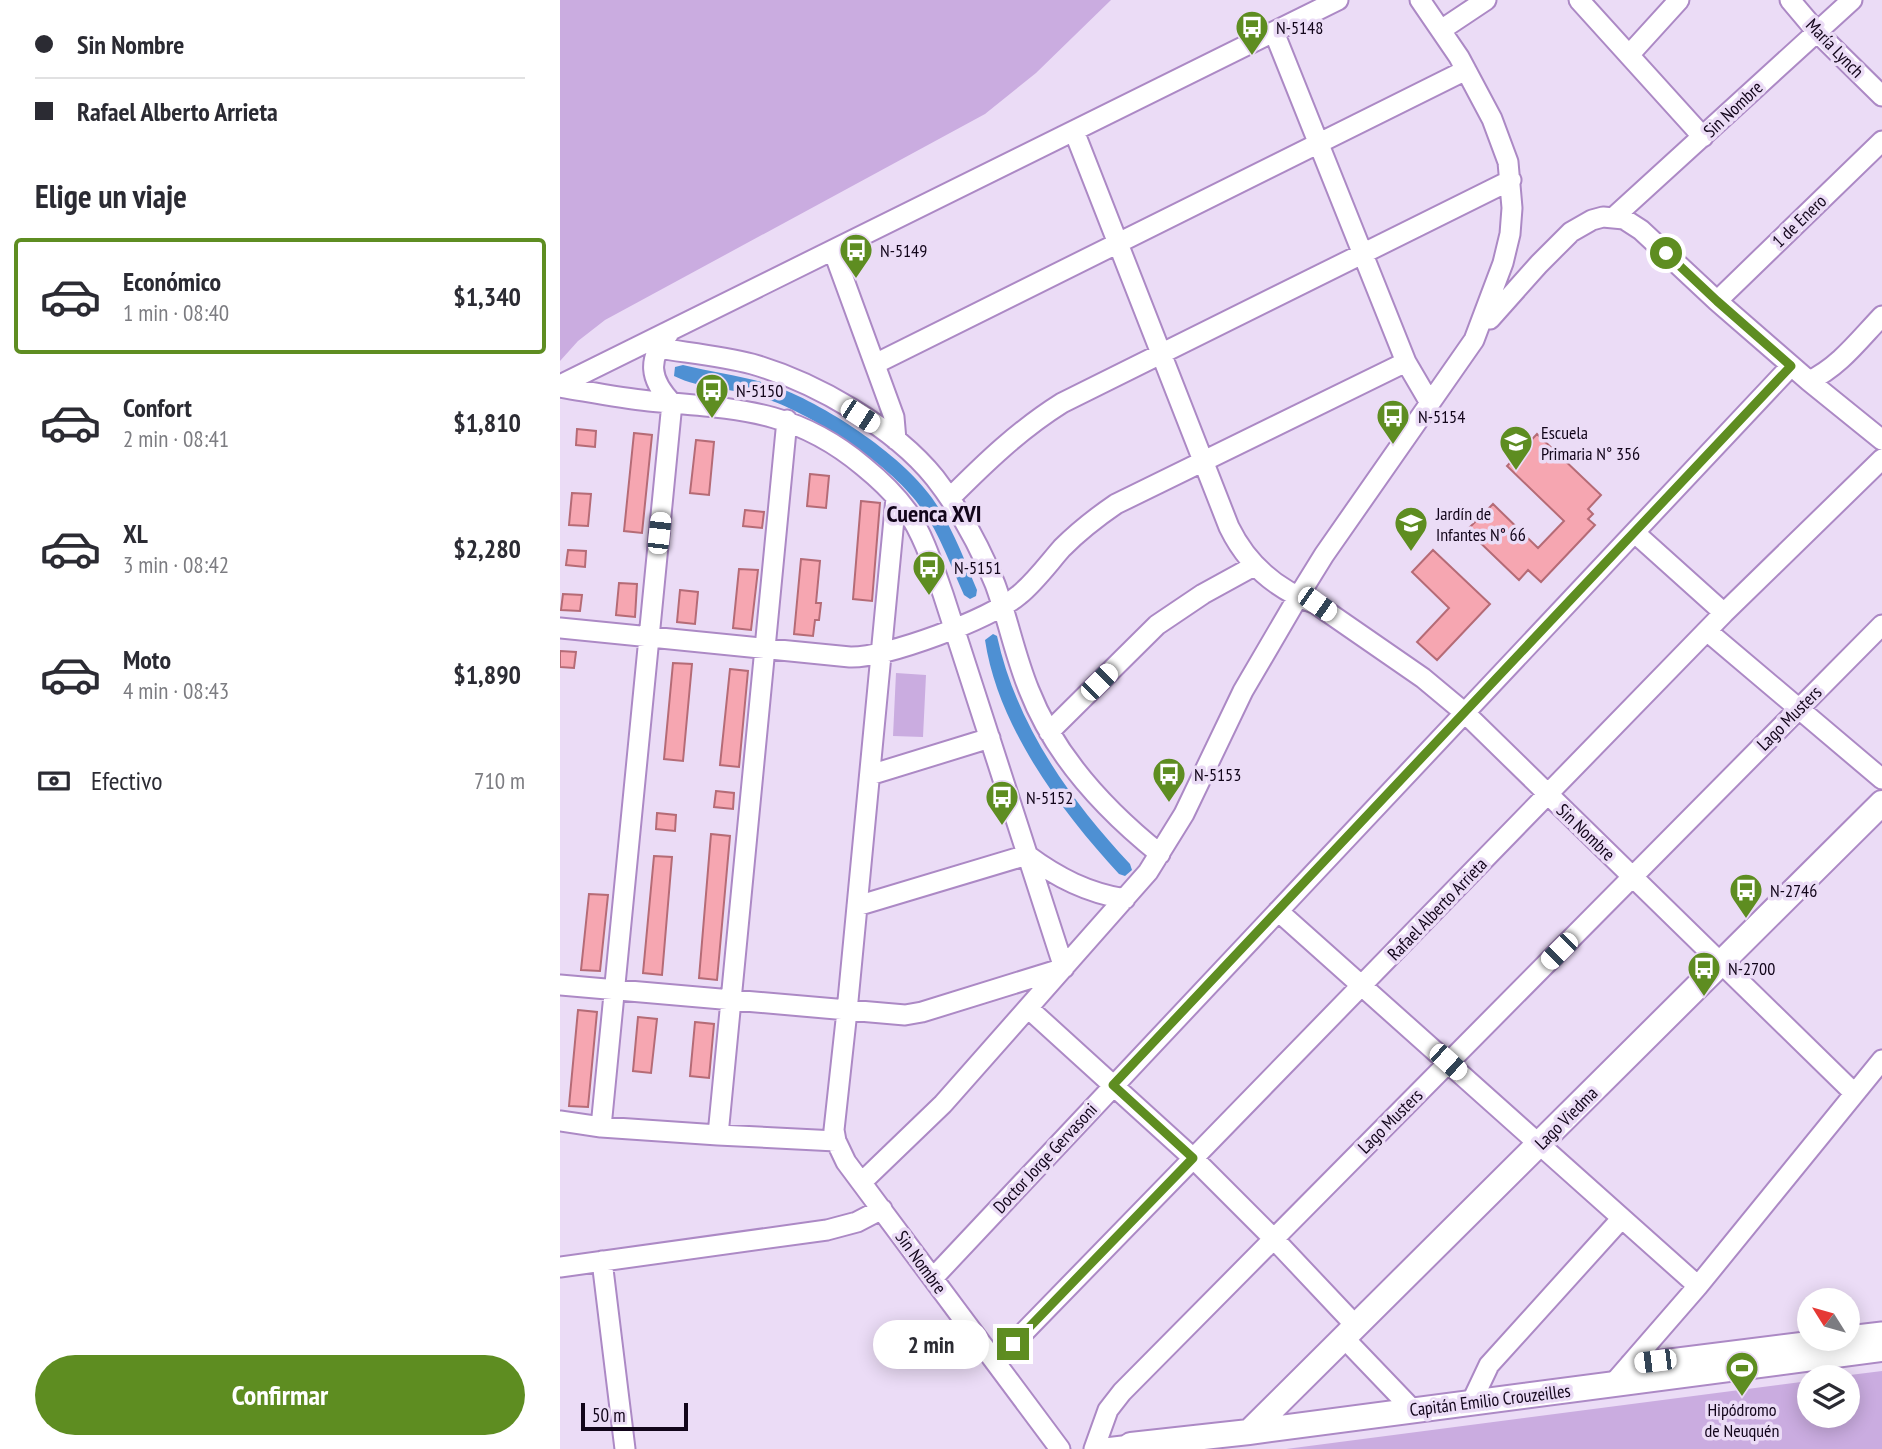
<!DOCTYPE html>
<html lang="es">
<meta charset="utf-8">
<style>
:root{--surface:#fff;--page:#f2f2f3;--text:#2b2b33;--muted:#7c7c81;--line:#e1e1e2;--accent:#5e8d21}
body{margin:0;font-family:"PT Sans Narrow",sans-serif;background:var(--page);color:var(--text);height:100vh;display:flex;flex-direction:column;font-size:26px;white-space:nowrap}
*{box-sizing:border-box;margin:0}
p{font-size:23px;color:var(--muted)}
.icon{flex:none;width:38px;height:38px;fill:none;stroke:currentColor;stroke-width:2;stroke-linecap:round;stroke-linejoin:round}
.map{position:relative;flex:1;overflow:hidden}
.panel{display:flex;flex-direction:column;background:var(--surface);width:560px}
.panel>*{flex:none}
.banner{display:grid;align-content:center;height:154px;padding:0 35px;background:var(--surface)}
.needle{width:46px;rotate:307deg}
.tools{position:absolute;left:1237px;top:1288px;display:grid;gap:14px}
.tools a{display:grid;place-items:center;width:63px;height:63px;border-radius:50%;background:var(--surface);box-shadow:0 4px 18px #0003;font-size:35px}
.scale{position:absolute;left:21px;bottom:18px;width:107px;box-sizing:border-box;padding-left:7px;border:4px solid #12051a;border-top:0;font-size:19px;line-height:24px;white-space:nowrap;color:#12051a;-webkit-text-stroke:5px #ebdcf6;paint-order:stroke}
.end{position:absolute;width:32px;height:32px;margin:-16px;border:9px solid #5e8d21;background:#fff;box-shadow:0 0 0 4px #fff}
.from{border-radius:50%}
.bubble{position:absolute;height:49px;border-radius:24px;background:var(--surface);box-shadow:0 4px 18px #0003;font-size:23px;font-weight:800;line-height:49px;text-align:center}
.car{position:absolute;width:21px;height:42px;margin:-21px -10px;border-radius:9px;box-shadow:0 0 5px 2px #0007;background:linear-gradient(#fff 24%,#345 0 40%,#fff 0 76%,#345 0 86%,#fff 0)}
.banner b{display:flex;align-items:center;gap:24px;height:66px;font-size:26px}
.banner b+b{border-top:2px solid var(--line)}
.banner i{width:18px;height:18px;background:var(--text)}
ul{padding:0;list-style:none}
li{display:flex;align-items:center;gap:21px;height:116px;margin:0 14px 10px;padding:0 21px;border:4px solid transparent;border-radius:7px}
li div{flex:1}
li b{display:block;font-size:26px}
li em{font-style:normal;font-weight:800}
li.active{border-color:var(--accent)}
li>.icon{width:63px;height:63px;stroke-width:1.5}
h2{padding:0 35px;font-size:32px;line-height:84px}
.pay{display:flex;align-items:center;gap:18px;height:77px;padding:0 35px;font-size:26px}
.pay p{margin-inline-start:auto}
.button{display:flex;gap:14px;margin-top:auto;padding:14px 35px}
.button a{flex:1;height:80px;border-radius:42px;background:var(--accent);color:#fff;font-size:28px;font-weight:800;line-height:80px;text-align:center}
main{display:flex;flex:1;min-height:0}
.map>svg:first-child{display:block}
.green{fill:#caace0}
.water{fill:#4e90d3}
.building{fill:#f6a6b1;stroke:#b56b76;stroke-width:2}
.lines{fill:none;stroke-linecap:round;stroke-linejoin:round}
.minor-casing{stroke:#ac89c5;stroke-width:23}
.major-casing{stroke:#ac89c5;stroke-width:28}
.minor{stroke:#fff;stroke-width:19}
.major{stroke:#fff;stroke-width:24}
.route{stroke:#5e8d21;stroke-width:9}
.labels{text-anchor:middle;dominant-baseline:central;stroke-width:7;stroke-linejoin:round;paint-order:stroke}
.poi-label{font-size:18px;fill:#12051a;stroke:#ebdcf6;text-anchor:start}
.street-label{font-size:18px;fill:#12051a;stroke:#ebdcf6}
.district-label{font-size:24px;font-weight:bold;fill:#12051a;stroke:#ebdcf6}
</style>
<main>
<section class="panel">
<div class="banner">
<b><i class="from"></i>Sin Nombre</b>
<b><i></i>Rafael Alberto Arrieta</b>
</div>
<h2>Elige un viaje</h2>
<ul>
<li class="active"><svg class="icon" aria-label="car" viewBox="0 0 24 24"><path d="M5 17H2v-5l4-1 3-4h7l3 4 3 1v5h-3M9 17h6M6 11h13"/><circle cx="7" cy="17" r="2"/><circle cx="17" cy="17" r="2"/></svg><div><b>Económico</b><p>1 min · 08:40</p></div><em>$1,340</em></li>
<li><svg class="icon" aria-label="car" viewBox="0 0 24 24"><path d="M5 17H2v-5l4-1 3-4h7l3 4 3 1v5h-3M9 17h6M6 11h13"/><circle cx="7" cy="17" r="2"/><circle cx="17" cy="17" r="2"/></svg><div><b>Confort</b><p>2 min · 08:41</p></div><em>$1,810</em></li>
<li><svg class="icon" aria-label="car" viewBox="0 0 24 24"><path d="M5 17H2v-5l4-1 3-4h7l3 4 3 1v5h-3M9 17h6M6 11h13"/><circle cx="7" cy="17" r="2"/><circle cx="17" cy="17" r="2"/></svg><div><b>XL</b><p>3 min · 08:42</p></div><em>$2,280</em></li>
<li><svg class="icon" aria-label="car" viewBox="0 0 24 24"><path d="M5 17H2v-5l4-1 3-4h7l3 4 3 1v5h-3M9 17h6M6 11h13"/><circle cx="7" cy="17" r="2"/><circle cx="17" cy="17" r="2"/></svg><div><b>Moto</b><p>4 min · 08:43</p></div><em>$1,890</em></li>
</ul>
<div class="pay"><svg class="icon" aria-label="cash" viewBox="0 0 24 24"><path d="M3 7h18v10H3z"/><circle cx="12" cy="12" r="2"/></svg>Efectivo<p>710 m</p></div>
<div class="button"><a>Confirmar</a></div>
</section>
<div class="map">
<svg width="1322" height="1449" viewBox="0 0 1322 1449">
<rect width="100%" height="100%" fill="#ebdcf6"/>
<path class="green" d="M 0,0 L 551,0 L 476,73 L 425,114 L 45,320 L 18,341 L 0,361 Z
M 336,673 L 366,675 L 363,737 L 333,736 Z
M 1322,1371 L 1322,1449 L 726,1449 L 1249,1381 L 1250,1416 L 1288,1416 L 1288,1377 L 1274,1377 Z"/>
<path class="water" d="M 123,365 C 152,372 183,376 212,385 C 263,403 341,454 372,498 C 392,526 404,559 417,590 L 416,596 L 410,599 L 404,595 C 391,566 380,535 362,509 C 333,466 255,416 207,399 C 177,388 142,390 114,376 L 115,367 Z
M 433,634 L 437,636 C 456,724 510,800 570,864 L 572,870 L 565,876 L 559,874 C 501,811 438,727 425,640 Z"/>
<path class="building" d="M 17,429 L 36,431 L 35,447 L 16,445 Z
M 74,433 L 92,435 L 82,533 L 64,531 Z
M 977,434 L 1041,495 L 1028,509 L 1033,514 L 1028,519 L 1035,525 L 981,582 L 968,570 L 959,580 L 907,530 L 933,504 L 978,548 L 1004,521 L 947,466 Z
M 136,440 L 154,442 L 149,495 L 130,493 Z
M 250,474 L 269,476 L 266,508 L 247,506 Z
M 12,493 L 31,494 L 28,526 L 9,525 Z
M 301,501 L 320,503 L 312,601 L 293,599 Z
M 185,510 L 204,512 L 202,528 L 183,526 Z
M 8,550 L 26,551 L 25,567 L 6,565 Z
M 873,550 L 930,604 L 877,660 L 857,642 L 889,608 L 852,572 Z
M 241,559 L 260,561 L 256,603 L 261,603 L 259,620 L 255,620 L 253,636 L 234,634 Z
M 179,569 L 198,570 L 191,630 L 173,628 Z
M 59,583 L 77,584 L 75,617 L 56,615 Z
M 120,590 L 138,592 L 135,624 L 117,622 Z
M 3,594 L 22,595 L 20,611 L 1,610 Z
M 0,651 L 16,652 L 14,668 L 0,667 Z
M 113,663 L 132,664 L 123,761 L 104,759 Z
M 170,669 L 188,671 L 179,767 L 160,765 Z
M 156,791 L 174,793 L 173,809 L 154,807 Z
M 97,813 L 116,815 L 115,831 L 96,829 Z
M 151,834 L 170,836 L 157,980 L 139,978 Z
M 94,856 L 112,857 L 102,975 L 83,973 Z
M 29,894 L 48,895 L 40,971 L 21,970 Z
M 18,1010 L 37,1012 L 28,1107 L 9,1106 Z
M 78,1017 L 97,1019 L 91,1073 L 73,1071 Z
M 135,1022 L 154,1024 L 149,1078 L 130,1076 Z"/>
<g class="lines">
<defs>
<path id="minor" d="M 1019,0 L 1143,137
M 1230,0 L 1257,32 L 1322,96
M 881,30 L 926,0
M 714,32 L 846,362 L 870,403
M 1069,55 L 1119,0
M 514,131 L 669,527 C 687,564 717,590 756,604 L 863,678 L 905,713 L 1294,1093
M 1054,217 L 1292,0
M 273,250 L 334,417 L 336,440
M 1157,301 L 1322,141
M 930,319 L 979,264 L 1011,232 L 1032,220 L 1043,217 L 1064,219 L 1081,230 L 1157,301 L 1249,381 L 1322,440
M 98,348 C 129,353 162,356 192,364 C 255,382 334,427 375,478 C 400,510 420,547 435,584 C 448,619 455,656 469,690 C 495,757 545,810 600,854
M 315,364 L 906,70
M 1249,381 C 1279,367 1299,340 1322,316
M 0,385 L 778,0
M 0,387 C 30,392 59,398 89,401 C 174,409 234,408 303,466 C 319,479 335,494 347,511 C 364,536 373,566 383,594 L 504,968 L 362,1012 L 345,1015 L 0,985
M 336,498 L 287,1011 L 274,1130 L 276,1141 L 286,1162 L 500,1449
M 390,498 C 425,463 459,430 502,403 L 951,180
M 1075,533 L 1164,613
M 0,628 L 290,657 C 326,658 431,619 459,595 C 475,582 488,564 502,548 C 519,531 537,517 556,504 L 846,362
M 1147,631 L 1322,779
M 489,732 L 597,625 L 643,594 L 694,566
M 310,775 L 430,738
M 467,855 C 498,878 528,893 565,899
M 297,906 L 467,855
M 718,911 L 1138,1286
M 468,1008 L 633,1158 L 713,1238 L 796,1326
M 0,1121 L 41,1127 L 158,1135 L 276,1141
M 41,1127 L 112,403 C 89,379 87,359 109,333
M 158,1135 L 227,420
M 302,1182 L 383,1104 L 588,872 L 624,814 L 683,691 L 738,597 L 764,555 L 914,340 L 943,263 L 950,234 L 952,208 L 948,162 L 932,119 L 899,57 L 860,0
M 42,1261 L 65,1449
M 0,1267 L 267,1230 L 297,1222 L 322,1209
M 373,1278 L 1231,366
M 1288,1336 L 1322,1332
M 784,1338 L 853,1410
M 435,1362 L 1164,613 L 1322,459
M 1070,1364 L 1269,1339
M 1052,1385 L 1138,1286 L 1322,1060
M 911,1403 L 929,1365 L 1062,1218
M 534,1449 L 548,1410 L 562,1392 L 1322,625
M 537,1449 L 571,1445"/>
<path id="major" d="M 689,1432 L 1322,803
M 570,1449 L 571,1445 L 689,1432 L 1322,1349"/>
</defs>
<use href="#minor" class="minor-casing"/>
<use href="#major" class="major-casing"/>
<use href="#minor" class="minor"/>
<use href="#major" class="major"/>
</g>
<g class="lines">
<path class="route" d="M 453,1344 L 633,1158 L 553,1085 L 1231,366 L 1157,301 L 1106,253"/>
</g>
<defs>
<symbol id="bus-pin" viewBox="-11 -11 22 30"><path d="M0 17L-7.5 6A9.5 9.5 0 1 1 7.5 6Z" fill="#5e8d21" stroke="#ebdcf6"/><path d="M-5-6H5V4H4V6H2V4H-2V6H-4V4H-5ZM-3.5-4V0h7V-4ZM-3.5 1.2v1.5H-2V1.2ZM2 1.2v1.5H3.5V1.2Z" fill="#fff"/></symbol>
<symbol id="school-pin" viewBox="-11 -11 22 30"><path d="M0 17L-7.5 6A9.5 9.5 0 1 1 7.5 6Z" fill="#5e8d21" stroke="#ebdcf6"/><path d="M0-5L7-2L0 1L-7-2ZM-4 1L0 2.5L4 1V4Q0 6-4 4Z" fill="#fff"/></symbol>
<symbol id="stadium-pin" viewBox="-11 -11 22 30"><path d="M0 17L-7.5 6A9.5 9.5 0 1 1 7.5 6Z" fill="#5e8d21" stroke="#ebdcf6"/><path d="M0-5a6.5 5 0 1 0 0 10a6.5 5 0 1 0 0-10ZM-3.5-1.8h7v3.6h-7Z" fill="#fff"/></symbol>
</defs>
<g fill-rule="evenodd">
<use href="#bus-pin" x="673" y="8" width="38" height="52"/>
<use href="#bus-pin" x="277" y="231" width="38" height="52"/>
<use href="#bus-pin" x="133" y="371" width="38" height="52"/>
<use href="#bus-pin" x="814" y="397" width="38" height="52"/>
<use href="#school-pin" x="937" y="423" width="38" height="52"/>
<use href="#school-pin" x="832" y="504" width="38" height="52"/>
<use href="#bus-pin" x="350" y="548" width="38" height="52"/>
<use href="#bus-pin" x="590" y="755" width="38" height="52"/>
<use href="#bus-pin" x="423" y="778" width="38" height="52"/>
<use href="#bus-pin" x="1167" y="871" width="38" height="52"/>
<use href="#bus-pin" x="1125" y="949" width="38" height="52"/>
<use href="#stadium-pin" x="1163" y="1349" width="38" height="52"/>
</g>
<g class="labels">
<g class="poi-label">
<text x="716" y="27">N-5148</text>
<text x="320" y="250">N-5149</text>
<text x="176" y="390">N-5150</text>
<text x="858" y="416">N-5154</text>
<text x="981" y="432">Escuela<tspan x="981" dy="21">Primaria N° 356</tspan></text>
<text x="876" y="513">Jardín de<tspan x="876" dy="21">Infantes N° 66</tspan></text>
<text x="394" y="567">N-5151</text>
<text x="634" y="774">N-5153</text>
<text x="466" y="797">N-5152</text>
<text x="1210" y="890">N-2746</text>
<text x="1168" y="968">N-2700</text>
<text x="1182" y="1409" text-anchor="middle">Hipódromo<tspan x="1182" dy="21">de Neuquén</tspan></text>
</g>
<g class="street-label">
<text transform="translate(1275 48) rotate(46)">María Lynch</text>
<text transform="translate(1173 109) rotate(-43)">Sin Nombre</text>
<text transform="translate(1239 221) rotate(-44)">1 de Enero</text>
<text transform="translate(1229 718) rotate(-45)">Lago Musters</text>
<text transform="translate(1026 832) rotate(44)">Sin Nombre</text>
<text transform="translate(877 909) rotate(-46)">Rafael Alberto Arrieta</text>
<text transform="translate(1006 1118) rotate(-45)">Lago Viedma</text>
<text transform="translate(830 1121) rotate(-45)">Lago Musters</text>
<text transform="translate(485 1158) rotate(-47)">Doctor Jorge Gervasoni</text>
<text transform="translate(361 1262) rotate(54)">Sin Nombre</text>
<text transform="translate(930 1400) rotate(-7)">Capitán Emilio Crouzeilles</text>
</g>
<g class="district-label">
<text x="374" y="513">Cuenca XVI</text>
</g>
</g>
</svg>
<div class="tools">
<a><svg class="needle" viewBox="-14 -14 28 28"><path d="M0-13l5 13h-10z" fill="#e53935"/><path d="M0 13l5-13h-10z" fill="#7c7c81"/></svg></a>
<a><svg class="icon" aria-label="layers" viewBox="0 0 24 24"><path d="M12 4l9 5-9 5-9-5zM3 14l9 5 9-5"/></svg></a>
</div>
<div class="scale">50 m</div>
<i class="end from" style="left:1106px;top:253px"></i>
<i class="end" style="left:453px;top:1344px"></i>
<div class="bubble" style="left:313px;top:1320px;width:116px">2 min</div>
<i class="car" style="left:300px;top:416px;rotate:123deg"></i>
<i class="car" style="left:99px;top:533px;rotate:6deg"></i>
<i class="car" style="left:757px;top:604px;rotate:125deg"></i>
<i class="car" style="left:539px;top:682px;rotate:45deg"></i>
<i class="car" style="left:999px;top:951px;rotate:225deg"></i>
<i class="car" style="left:888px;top:1062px;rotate:132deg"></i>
<i class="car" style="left:1095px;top:1361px;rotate:263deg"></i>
</div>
</main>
